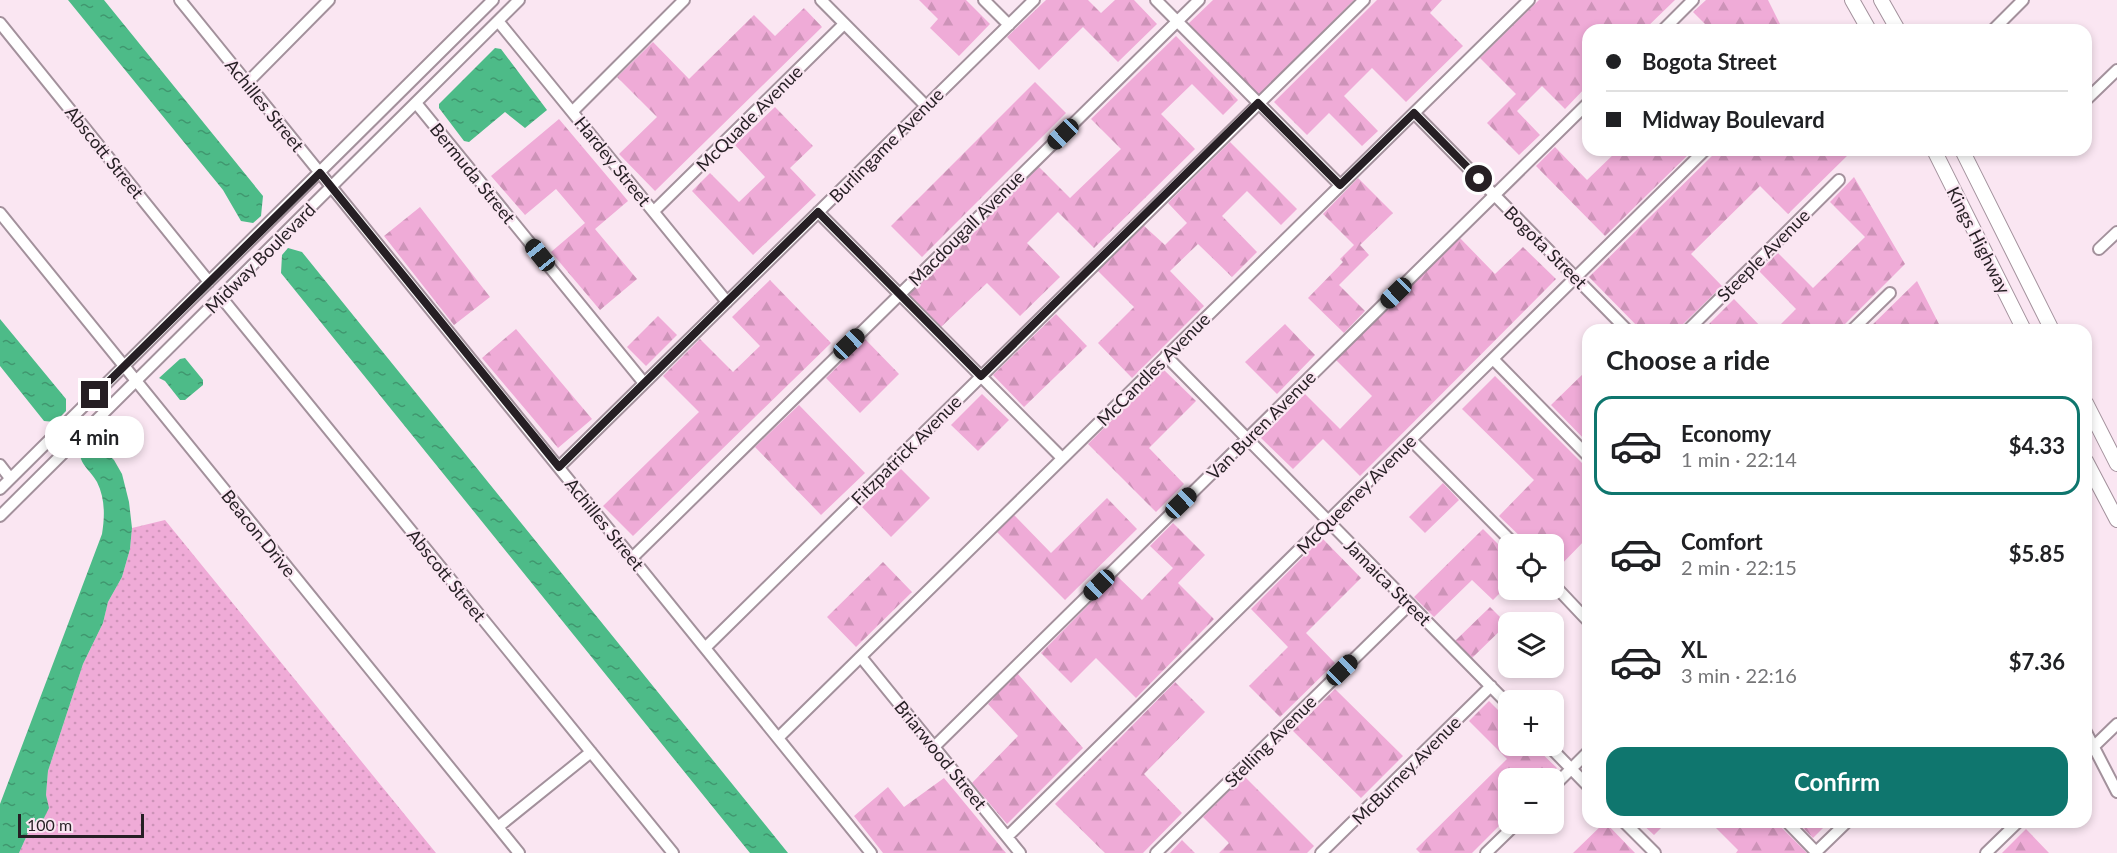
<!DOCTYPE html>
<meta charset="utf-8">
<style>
:root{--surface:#fff;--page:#f2f2f2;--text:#202124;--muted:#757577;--line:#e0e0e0;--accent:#0f766e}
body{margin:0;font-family:Lato,sans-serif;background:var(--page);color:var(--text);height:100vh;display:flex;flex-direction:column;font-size:22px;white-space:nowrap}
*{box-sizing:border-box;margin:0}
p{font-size:20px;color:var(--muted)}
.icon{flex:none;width:33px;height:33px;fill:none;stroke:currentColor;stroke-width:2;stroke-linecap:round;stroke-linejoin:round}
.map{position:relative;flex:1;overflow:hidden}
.side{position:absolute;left:1582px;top:324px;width:510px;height:504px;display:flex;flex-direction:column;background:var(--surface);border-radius:18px;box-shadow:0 3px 9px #0003}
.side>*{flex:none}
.banner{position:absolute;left:1582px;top:24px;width:510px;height:132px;border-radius:18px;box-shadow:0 3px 9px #0003;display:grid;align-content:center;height:132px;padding:0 24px;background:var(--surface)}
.fabs{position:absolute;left:1498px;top:534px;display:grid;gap:12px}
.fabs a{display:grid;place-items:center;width:66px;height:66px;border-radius:12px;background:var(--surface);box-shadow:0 3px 9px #0003;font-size:30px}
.scale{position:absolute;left:18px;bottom:15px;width:126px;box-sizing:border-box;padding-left:6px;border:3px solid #261f24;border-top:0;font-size:16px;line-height:21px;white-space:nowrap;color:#261f24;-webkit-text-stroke:4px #fae6f2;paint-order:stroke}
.end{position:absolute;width:27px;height:27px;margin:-14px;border:8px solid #261f24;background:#fff;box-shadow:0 0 0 3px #fff}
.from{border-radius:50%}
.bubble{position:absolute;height:42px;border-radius:18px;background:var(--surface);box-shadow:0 3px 9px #0003;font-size:20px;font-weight:700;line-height:42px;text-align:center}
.car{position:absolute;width:18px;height:36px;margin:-18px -9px;border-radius:8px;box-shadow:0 0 4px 2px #0007;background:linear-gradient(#222 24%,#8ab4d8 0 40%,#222 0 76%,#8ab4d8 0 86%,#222 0)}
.banner b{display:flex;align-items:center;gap:21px;height:57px;font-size:22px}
.banner b+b{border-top:2px solid var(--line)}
.banner i{width:15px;height:15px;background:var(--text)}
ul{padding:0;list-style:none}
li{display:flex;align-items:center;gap:18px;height:99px;margin:0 12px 9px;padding:0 12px;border:3px solid transparent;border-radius:18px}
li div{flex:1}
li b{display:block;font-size:22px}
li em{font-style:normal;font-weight:700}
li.on{border-color:var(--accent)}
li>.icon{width:54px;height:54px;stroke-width:1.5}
h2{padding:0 24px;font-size:27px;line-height:72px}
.cta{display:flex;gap:12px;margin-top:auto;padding:12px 24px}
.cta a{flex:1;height:69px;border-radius:18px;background:var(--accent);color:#fff;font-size:24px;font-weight:700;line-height:69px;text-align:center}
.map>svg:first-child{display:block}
.grass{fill:url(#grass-dots)}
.forest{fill:url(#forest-firs)}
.water{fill:url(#water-ripples)}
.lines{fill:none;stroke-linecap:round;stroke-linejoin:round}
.minor-casing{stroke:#a3919c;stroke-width:14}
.major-casing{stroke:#a3919c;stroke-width:16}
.minor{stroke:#fff;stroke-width:10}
.major{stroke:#fff;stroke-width:14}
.route{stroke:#261f24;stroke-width:8}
.labels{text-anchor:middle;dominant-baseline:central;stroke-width:4.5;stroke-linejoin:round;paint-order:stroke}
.street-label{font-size:18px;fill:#261f24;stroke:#fae6f2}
</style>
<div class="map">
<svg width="2117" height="853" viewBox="0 0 2117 853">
<defs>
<pattern id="grass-dots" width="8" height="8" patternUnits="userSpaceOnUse" patternTransform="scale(1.5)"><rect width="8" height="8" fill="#efabd7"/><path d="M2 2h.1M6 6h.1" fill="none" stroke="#cd93b8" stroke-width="1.8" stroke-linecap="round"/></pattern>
<pattern id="forest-firs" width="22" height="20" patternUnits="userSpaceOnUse" patternTransform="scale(1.5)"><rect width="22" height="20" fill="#efabd7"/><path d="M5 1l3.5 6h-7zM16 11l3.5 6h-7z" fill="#cd93b8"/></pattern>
<pattern id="water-ripples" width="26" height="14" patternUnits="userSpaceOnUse" patternTransform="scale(1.5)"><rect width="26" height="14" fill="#4dbb88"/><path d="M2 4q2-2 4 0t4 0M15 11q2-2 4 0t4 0" fill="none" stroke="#40976f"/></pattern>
</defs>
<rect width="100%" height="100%" fill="#fae6f2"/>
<path class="grass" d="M 165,520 L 436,853 L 19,853 L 28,833 L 33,826 L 43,820 L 48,808 L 46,795 L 48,771 L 83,664 L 103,623 L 108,602 L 122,577 L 130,549 L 132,528 Z"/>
<path class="forest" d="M 919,0 L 966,0 L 990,24 L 959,56 L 930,28 L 938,19 Z
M 1046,0 L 1088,0 L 1101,13 L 1115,0 L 1134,0 L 1157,24 L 1118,62 L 1083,27 L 1039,70 L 1007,37 Z
M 1213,0 L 1354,0 L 1258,95 L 1188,24 Z
M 1377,0 L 1442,0 L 1430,13 L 1463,46 L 1406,102 L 1372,68 L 1344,96 L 1378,131 L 1362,146 L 1329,113 L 1307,135 L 1274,102 Z
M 1539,0 L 1675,0 L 1644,30 L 1588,30 L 1588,85 L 1565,109 L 1542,86 L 1517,111 L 1540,135 L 1519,155 L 1487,123 L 1516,94 L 1480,58 Z
M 1706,0 L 1768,0 L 1783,30 L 1711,30 L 1693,12 Z
M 804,8 L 822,27 L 655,191 L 619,154 L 657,117 L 617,77 L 653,42 L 689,79 L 754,15 L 775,36 Z
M 1176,36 L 1238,100 L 1223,115 L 1192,84 L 1161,114 L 1195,149 L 1094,248 L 1058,212 L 1027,243 L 1060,277 L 1020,316 L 987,283 L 940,328 L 907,295 L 1039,167 L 1070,198 L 1121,149 L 1091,119 Z
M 1035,82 L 1066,113 L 922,257 L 891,226 Z
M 775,107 L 813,146 L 790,168 L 816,195 L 753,255 L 692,191 L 710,173 L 739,202 L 765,177 L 735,145 Z
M 559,119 L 628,201 L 595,229 L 637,279 L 600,310 L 551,252 L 585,223 L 556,189 L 525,215 L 491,176 Z
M 1230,142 L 1297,209 L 1281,225 L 1247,191 L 1222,216 L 1257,252 L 1232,277 L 1198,244 L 1170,271 L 1204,306 L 1132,378 L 1098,343 L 1134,307 L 1097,270 L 1143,225 L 1165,245 L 1187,223 L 1168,203 Z
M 1555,147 L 1587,180 L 1617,151 L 1616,150 L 1693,150 L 1605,236 L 1536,166 Z
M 1718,150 L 1845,150 L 1848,155 L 1788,214 L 1760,186 L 1691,254 L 1722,286 L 1677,330 L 1641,330 L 1589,277 Z
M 1854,177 L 1905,264 L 1839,330 L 1775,330 L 1796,309 L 1759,271 L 1778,253 L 1813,288 L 1865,237 L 1830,202 Z
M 1358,178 L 1393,213 L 1360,245 L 1369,255 L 1339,285 L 1365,311 L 1344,333 L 1308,298 L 1343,262 L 1340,259 L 1354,245 L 1323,214 Z
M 420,207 L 490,297 L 454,325 L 384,236 Z
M 1459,237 L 1495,274 L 1523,247 L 1556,279 L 1360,476 L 1323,439 L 1293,469 L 1261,438 L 1305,394 L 1340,429 L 1372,396 L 1336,360 Z
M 770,280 L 831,343 L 633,536 L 603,506 L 699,412 L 663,376 L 700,339 L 733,372 L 760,346 L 732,317 Z
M 1917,281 L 1942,330 L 1867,330 Z
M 1734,299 L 1764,330 L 1703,330 Z
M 1056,314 L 1087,346 L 1024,407 L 993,375 Z
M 658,316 L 677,335 L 646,366 L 627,347 Z
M 1285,324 L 1315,355 L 1277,394 L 1245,362 Z
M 516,329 L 592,419 L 558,448 L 482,358 Z
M 865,339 L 899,374 L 860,413 L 826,378 Z
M 1163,369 L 1196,401 L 1149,448 L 1184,484 L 1156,512 L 1088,444 Z
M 1586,371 L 1588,373 L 1588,443 L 1551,405 Z
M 1495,376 L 1588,469 L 1588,537 L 1555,571 L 1554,544 L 1528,544 L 1499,516 L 1534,480 L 1462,409 Z
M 982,394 L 1009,420 L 978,451 L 951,425 Z
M 799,405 L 865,473 L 821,515 L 755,447 Z
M 901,469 L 930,498 L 891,537 L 862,507 Z
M 1443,483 L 1459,500 L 1425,533 L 1409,517 Z
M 1107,498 L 1137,529 L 1065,600 L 997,532 L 1014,515 L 1051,553 Z
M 1173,523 L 1205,555 L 1178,583 L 1214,619 L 1136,698 L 1096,658 L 1071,683 L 1041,653 L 1117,576 L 1142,600 L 1173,568 L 1150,546 Z
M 1483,529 L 1509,555 L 1509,584 L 1493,600 L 1472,580 L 1434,617 L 1414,597 Z
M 1322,538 L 1361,578 L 1306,633 L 1335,663 L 1280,717 L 1249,686 L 1288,647 L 1251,609 Z
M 883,562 L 912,592 L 856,647 L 827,617 Z
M 1490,607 L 1507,624 L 1472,658 L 1455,641 Z
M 1017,673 L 1083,748 L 1007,824 L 972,783 L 1018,736 L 988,704 Z
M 1175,682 L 1205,712 L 1144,774 L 1182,813 L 1143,853 L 1105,853 L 1055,804 Z
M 1335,689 L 1403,756 L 1361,798 L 1293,731 Z
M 1489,701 L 1509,721 L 1509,746 L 1534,746 L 1557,768 L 1546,778 L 1509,778 L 1509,816 L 1472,853 L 1420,853 L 1416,849 L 1507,759 L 1469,721 Z
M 1244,776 L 1314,846 L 1307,853 L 1219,853 L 1229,843 L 1203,817 Z
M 944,778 L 1006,853 L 883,853 L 854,816 L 888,787 L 904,807 Z
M 1605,822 L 1635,853 L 1573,853 Z
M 1640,822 L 1667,822 L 1654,835 Z
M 1710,822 L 1776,822 L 1807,853 L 1736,853 L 1738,850 Z
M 1797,822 L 1829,822 L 1813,838 Z
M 2026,829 L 2049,853 L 2002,853 Z
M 1182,840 L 1195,853 L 1170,853 Z"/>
<path class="water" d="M 68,0 L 104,0 L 263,196 L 261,216 L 253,223 L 241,221 L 223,190 Z
M 495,48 L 501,49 L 547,110 L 525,128 L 505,112 L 469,142 L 464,141 L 439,108 L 439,104 Z
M 288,248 L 302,252 L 788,853 L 750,853 L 281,273 L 282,255 Z
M 0,319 L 66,399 L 66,411 L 55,422 L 44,421 L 0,366 Z
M 185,358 L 203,380 L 203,385 L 185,400 L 180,400 L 165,381 L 159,378 L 180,359 Z
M 91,443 L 99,445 L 114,460 L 122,474 L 129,502 L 132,528 L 130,549 L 122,577 L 108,602 L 103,623 L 83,664 L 48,771 L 46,795 L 49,808 L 43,820 L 33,826 L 28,833 L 19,853 L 0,853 L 0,804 L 102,534 C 105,516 105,498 97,482 C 92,472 80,465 80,453 Z"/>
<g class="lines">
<defs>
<path id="minor" d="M 180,0 L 871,853
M 821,0 L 926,106
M 984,0 L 1009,25
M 1156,0 L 1340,185
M 498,21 L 727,302
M 0,23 L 209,282
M 1663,30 L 1693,0
M 1993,30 L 2023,0
M 247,83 L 329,0
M 2086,100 L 2117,70
M 416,103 L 644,383
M 573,111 L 684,0
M 1414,113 L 1627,330
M 654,211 L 844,24
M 818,212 L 1062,458
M 0,213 L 519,853
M 2099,249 L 2117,232
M 221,297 L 673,853
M 1688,330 L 1839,180
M 1852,330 L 1890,293
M 1166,356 L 1509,705
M 1493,359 L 1588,456
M 1411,440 L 1514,544
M 0,465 L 10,478
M 559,467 L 1034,0
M 0,489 L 493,0
M 0,516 L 519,0
M 632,558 L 1199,0
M 1554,585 L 1588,621
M 705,648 L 1364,0
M 861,657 L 1020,853
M 2086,732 L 2117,792
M 778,738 L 1529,0
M 1549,746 L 1588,786
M 934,747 L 1588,103
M 2086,754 L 2117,724
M 1554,786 L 1588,752
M 1624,822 L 1655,853
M 1787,822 L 1817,853
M 498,827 L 591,752
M 1007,837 L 1705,150
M 1816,852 L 1847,822
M 1156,853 L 1410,604
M 1321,853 L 1491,686
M 1486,853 L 1516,824
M 1986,853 L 2018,822"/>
<path id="major" d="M 1852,0 L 1869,30
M 1881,0 L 1898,30
M 1934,150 L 2024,330
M 1962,150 L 2052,330
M 2086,403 L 2117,464
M 2086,461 L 2117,520"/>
</defs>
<use href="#minor" class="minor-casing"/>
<use href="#major" class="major-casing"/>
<use href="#minor" class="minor"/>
<use href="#major" class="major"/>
</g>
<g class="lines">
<path class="route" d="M 95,395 L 320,173 L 559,467 L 818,212 L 981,376 L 1258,103 L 1340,185 L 1414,113 L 1479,179"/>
</g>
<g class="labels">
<g class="street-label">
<text transform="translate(265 105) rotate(51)">Achilles Street</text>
<text transform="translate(749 118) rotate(-45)">McQuade Avenue</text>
<text transform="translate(886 145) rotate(-45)">Burlingame Avenue</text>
<text transform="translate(105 152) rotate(51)">Abscott Street</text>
<text transform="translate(613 161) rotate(51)">Hardey Street</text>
<text transform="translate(473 173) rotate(51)">Bermuda Street</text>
<text transform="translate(966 228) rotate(-45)">Macdougall Avenue</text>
<text transform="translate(1979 240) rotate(63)">Kings Highway</text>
<text transform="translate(1546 247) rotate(45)">Bogota Street</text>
<text transform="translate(1763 255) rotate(-45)">Steeple Avenue</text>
<text transform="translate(260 258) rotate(-45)">Midway Boulevard</text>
<text transform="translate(1153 369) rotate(-45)">McCandles Avenue</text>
<text transform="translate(1261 425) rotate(-45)">Van Buren Avenue</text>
<text transform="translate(906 450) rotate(-45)">Fitzpatrick Avenue</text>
<text transform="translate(1356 494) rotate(-45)">McQueeney Avenue</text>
<text transform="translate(605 524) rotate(51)">Achilles Street</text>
<text transform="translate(259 533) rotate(51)">Beacon Drive</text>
<text transform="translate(447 575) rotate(51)">Abscott Street</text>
<text transform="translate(1388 582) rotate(45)">Jamaica Street</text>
<text transform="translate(1270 741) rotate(-45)">Stelling Avenue</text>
<text transform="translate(941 755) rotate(51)">Briarwood Street</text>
<text transform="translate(1406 770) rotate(-45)">McBurney Avenue</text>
</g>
</g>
</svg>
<div class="fabs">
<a><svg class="icon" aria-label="locate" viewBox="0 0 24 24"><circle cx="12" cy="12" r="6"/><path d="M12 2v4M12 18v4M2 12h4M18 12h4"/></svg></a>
<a><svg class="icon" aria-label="layers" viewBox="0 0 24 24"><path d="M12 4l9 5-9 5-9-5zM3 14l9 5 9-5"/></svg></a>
<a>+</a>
<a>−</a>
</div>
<div class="scale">100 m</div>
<i class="end from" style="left:1479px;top:179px"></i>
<i class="end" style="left:95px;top:395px"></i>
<div class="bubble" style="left:45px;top:416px;width:99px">4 min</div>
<i class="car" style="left:1063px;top:134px;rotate:226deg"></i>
<i class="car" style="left:540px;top:255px;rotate:321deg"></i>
<i class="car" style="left:1396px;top:293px;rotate:226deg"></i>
<i class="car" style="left:849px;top:344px;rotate:46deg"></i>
<i class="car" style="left:1181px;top:503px;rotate:46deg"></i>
<i class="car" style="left:1099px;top:585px;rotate:226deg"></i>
<i class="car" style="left:1342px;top:670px;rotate:46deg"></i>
<div class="banner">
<b><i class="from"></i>Bogota Street</b>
<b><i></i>Midway Boulevard</b>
</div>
<section class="side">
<h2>Choose a ride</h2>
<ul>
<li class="on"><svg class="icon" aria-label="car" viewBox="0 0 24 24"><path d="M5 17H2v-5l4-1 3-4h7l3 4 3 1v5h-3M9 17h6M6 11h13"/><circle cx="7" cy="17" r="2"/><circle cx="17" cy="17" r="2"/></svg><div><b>Economy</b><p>1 min · 22:14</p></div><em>$4.33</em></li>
<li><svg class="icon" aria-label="car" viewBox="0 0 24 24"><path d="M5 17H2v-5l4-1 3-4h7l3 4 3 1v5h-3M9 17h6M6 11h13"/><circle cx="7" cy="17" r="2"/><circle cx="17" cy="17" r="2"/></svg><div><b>Comfort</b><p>2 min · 22:15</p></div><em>$5.85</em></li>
<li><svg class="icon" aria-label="car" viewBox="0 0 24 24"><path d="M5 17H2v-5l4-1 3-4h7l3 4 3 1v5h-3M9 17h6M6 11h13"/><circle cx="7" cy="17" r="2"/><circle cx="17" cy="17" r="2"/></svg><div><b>XL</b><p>3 min · 22:16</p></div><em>$7.36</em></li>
</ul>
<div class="cta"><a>Confirm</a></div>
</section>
</div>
